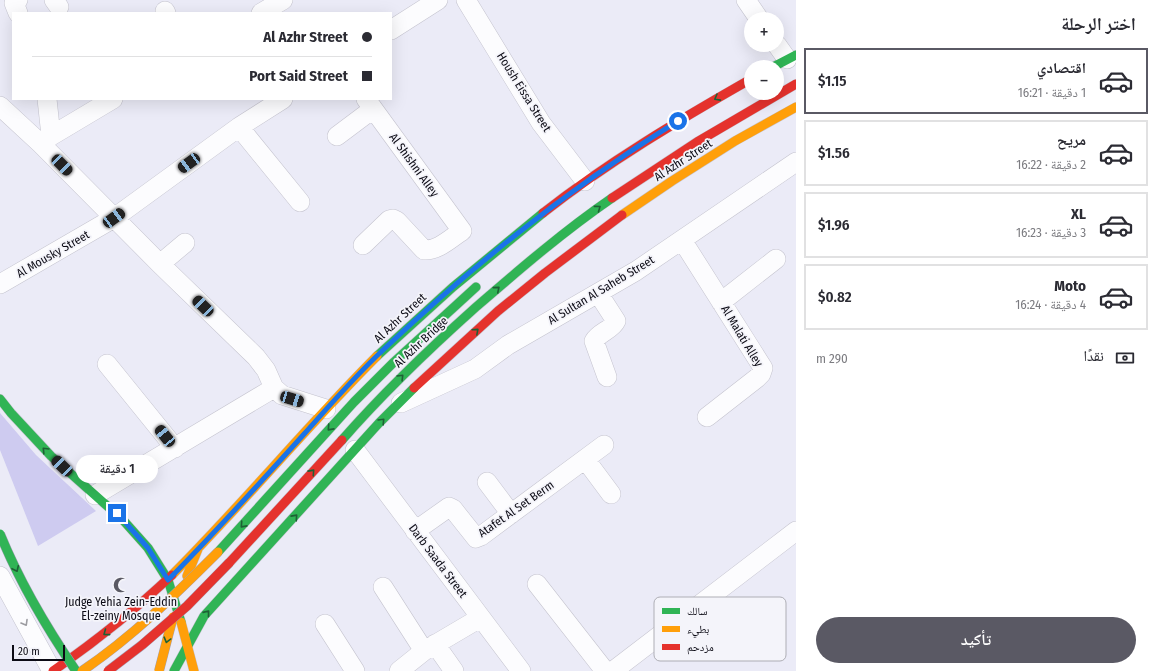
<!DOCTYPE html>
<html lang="ar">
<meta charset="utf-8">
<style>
:root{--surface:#fff;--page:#f2f2f3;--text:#2b2b33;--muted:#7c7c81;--line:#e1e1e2;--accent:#5a5964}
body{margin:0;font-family:"Fira Sans Condensed","Noto Naskh Arabic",sans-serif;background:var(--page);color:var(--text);direction:rtl;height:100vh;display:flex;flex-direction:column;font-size:15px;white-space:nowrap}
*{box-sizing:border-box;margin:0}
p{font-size:13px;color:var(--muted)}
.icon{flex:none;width:22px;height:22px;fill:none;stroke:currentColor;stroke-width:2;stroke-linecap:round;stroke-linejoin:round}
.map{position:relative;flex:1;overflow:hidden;direction:ltr}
.sheet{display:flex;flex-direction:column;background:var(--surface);width:360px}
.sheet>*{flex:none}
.guide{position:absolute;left:12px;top:12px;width:380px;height:88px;border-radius:0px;box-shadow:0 4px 16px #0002;direction:rtl;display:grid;align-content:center;height:88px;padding:0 20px;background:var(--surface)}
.tools{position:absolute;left:744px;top:12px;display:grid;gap:8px}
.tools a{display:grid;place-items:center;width:40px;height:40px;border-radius:50%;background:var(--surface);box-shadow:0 4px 16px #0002;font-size:20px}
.scale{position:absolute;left:12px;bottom:10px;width:53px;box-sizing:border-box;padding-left:4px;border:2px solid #0c0b15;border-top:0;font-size:11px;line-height:14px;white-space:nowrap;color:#0c0b15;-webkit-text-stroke:3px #f4f4fa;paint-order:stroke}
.end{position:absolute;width:18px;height:18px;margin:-9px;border:5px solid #1a73e8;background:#fff;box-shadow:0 0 0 2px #fff}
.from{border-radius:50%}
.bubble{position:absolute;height:28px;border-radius:14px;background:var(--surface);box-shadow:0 4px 16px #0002;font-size:13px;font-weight:600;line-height:28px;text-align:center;direction:rtl}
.car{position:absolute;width:12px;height:24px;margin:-12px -6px;border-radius:5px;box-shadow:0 0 3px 1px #0007;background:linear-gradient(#222 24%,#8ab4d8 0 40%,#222 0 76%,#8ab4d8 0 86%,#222 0)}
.guide b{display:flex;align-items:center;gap:14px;height:38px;font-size:15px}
.guide b+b{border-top:1px solid var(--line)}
.guide i{width:10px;height:10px;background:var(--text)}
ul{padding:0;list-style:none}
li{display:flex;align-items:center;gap:12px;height:66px;margin:0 8px 6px;padding:0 12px;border:2px solid var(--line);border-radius:0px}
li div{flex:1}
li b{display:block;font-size:15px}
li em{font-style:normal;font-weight:600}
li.active{border-color:var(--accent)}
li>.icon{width:36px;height:36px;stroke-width:1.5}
h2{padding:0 20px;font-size:18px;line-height:48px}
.pay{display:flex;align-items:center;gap:10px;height:44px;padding:0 20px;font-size:15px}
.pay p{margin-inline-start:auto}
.button{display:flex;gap:8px;margin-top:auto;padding:8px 20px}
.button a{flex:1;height:46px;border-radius:24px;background:var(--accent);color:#fff;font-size:16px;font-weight:600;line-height:46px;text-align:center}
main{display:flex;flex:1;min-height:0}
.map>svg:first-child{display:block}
.green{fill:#cecbf0}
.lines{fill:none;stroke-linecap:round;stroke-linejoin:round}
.street-casing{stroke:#c4c3ce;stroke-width:20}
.fast-casing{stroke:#c4c3ce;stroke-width:10}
.slow-casing{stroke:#c4c3ce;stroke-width:10}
.jam-casing{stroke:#c4c3ce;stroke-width:10}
.street{stroke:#fcfcfe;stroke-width:19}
.fast{stroke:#30b455;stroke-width:9}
.slow{stroke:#ff9f0a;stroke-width:9}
.jam{stroke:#e5322d;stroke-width:9}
.fast-bridge-casing{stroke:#a4a2b4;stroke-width:10;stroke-linecap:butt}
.slow-bridge-casing{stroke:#a4a2b4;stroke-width:10;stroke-linecap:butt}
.jam-bridge-casing{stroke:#a4a2b4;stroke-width:10;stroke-linecap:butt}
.fast-bridge{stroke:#30b455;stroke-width:9}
.slow-bridge{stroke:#ff9f0a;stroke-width:9}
.jam-bridge{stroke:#e5322d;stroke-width:9}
.oneway{stroke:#1e6035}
.oneway2{stroke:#9c9ca1}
.route{stroke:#1a73e8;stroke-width:5}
.labels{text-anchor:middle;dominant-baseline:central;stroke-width:3.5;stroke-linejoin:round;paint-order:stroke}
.street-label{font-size:12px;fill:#0c0b15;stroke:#f4f4fa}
.poi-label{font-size:12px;fill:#0c0b15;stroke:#f4f4fa}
.key{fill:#f4f4fa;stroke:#aeaeb5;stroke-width:1}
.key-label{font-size:11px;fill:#0c0b15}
</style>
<main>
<section class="sheet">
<h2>اختر الرحلة</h2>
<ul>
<li class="active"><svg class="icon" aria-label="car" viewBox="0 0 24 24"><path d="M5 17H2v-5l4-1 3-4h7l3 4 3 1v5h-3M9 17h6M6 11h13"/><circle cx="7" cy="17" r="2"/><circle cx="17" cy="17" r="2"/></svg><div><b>اقتصادي</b><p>1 دقيقة · 16:21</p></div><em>$1.15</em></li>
<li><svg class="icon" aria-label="car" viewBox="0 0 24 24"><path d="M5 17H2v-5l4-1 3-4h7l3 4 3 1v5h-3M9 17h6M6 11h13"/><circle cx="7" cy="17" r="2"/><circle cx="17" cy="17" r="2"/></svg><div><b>مريح</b><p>2 دقيقة · 16:22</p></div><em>$1.56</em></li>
<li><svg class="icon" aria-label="car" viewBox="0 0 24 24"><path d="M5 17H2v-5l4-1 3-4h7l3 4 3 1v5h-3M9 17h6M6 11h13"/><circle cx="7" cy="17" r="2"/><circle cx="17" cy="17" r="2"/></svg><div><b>XL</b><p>3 دقيقة · 16:23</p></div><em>$1.96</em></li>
<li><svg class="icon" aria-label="car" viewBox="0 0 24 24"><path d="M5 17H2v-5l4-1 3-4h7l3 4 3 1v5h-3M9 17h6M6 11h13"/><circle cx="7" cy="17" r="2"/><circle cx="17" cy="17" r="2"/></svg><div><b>Moto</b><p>4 دقيقة · 16:24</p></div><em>$0.82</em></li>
</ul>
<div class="pay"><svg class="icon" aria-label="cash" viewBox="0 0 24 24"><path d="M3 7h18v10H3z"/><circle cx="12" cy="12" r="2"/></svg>نقدًا<p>290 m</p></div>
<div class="button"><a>تأكيد</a></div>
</section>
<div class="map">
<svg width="796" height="671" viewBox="0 0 796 671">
<rect width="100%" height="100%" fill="#ebebf7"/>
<path class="green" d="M 0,413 L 36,455 L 96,511 L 38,546 L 0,450 Z"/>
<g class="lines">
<defs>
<path id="street" d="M 18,0 L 14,3 L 18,13
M 54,0 L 59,7
M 466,0 L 541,123 L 585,181
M 746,0 L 759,19
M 165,11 L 166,13
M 261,13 L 283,0
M 391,30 L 438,0
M 777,45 L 787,59
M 47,99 L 51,136
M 0,106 L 41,144 L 160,264 L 256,357 L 266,370 L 274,388 L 282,395 L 326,409
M 239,127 L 300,202
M 337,136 L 373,109
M 41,144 L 51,136 L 113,99
M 682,240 L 763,368 L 761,374 L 757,378 L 707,417
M 363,245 L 389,220 L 393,219 L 397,221 L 424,250 C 438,251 451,238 462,231 L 366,99
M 160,264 L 185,243
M 0,284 L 114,218 L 239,127 L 283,99
M 598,293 L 616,321 C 612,330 599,332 594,341 L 607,377
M 721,302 L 776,259
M 107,364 L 175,448
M 401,403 L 475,369 L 508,345 L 636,271 L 796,162
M 355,450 L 521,671
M 585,459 L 611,494
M 487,482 L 511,514
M 95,495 L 274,388
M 415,531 L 449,507 L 453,509 L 476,538 L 481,536 L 604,445
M 0,576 L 52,671
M 537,584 L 605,671
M 383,587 L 424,651
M 325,624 L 355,671
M 435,644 L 454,671
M 399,671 L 424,651 L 480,618
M 613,671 L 796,531"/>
<path id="fast" d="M 773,67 L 796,55
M 377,356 L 453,287 L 543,213
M 0,399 L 11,413 L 51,456 L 123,520 L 148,548 L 168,580 L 181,622
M 342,440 C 384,392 429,349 476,307 C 520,269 564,231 612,198
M 218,552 L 354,402 L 394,362 L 476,287
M 174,671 L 204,616 L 379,423 L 414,388"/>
<path id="slow" d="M 622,215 L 672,181 L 735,141 L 796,107
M 172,575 C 243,504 306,427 377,356
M 187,576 L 198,549
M 181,622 L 194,671"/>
<path id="jam" d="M 612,198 L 697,142 L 796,84
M 543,213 C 608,162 679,120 751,79
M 414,388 L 498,311 L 545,273 L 622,215
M 229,563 L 342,440
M 53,671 C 96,641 134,611 172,575"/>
</defs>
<use href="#street" class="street-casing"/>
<use href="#fast" class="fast-casing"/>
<use href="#slow" class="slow-casing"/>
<use href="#jam" class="jam-casing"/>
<use href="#street" class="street"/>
<use href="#fast" class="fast"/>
<use href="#slow" class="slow"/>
<use href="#jam" class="jam"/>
<defs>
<path id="fast-bridge" d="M 0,534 C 20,583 46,627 76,671"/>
<path id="slow-bridge" d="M 82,671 C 132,637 175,595 218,552
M 159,671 L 173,617"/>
<path id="jam-bridge" d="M 108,671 L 142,645 L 187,606 L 229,563"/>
</defs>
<use href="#fast-bridge" class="fast-bridge-casing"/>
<use href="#slow-bridge" class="slow-bridge-casing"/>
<use href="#jam-bridge" class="jam-bridge-casing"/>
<use href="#fast-bridge" class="fast-bridge"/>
<use href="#slow-bridge" class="slow-bridge"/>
<use href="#jam-bridge" class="jam-bridge"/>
</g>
<defs><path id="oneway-chevron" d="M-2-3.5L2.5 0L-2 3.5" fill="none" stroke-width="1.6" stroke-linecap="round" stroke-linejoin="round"/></defs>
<g class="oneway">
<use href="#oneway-chevron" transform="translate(717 98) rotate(151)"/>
<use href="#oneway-chevron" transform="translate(598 208) rotate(-36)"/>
<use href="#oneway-chevron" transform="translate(497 289) rotate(-40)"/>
<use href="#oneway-chevron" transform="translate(476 331) rotate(-42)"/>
<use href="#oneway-chevron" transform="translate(401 377) rotate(-45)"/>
<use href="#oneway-chevron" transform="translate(382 421) rotate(-46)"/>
<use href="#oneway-chevron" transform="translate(330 428) rotate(132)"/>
<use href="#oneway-chevron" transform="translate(45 450) rotate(-134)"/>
<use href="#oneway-chevron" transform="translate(312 472) rotate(-48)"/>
<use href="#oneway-chevron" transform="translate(295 517) rotate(-48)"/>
<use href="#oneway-chevron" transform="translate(243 525) rotate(132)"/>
<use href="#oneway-chevron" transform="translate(16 569) rotate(65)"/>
<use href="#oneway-chevron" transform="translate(207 613) rotate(-51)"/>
<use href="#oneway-chevron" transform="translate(106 633) rotate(143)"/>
<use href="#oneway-chevron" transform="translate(167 640) rotate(105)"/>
</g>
<use class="oneway2" href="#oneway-chevron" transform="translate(25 623) rotate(60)"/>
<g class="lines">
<path class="route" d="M 117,513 L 148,548 L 168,580 C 215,533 260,483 305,433 C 330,405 355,376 383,350 C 474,264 572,186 678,121"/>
</g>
<defs>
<symbol id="mosque-bare" viewBox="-9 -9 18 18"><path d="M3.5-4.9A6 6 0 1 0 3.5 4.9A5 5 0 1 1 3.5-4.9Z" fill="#5a5964" stroke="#f4f4fa" stroke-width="2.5" paint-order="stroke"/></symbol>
</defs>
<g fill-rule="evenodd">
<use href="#mosque-bare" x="110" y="574" width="22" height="22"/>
</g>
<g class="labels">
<g class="street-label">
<text transform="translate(524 92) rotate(58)">Housh Eissa Street</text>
<text transform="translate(683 160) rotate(-33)">Al Azhr Street</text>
<text transform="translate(414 165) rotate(54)">Al Shishni Alley</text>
<text transform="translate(53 254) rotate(-30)">Al Mousky Street</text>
<text transform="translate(601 290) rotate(-31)">Al Sultan Al Saheb Street</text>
<text transform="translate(400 318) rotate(-43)">Al Azhr Street</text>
<text transform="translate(742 336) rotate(59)">Al Malati Alley</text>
<text transform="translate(421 342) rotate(-43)">Al Azhr Bridge</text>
<text transform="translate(516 509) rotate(-35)">Atafet Al Set Berm</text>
<text transform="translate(438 561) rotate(53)">Darb Saada Street</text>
</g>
<g class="poi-label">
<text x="121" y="602">Judge Yehia Zein-Eddin<tspan x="121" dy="14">El-zeiny Mosque</tspan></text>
</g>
</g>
<rect x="654" y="597" width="132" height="64" rx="6" class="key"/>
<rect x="662" y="608" width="18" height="6" fill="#30b455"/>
<rect x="662" y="626" width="18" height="6" fill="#ff9f0a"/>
<rect x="662" y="644" width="18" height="6" fill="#e5322d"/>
<g class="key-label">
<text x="687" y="615">سالك</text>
<text x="687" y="633">بطيء</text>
<text x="687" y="651">مزدحم</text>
</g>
</svg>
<div class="tools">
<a>+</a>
<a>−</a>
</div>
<div class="scale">20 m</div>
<i class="end from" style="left:678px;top:121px"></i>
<i class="end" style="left:117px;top:513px"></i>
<div class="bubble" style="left:76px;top:455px;width:82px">1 دقيقة</div>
<i class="car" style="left:189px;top:163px;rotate:234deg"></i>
<i class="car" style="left:62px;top:165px;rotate:135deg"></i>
<i class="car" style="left:114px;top:218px;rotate:54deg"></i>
<i class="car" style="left:203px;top:306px;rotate:314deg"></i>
<i class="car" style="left:292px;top:399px;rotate:107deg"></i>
<i class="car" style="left:165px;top:436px;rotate:321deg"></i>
<i class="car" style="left:62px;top:466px;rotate:314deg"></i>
<div class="guide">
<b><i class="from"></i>Al Azhr Street</b>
<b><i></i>Port Said Street</b>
</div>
</div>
</main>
